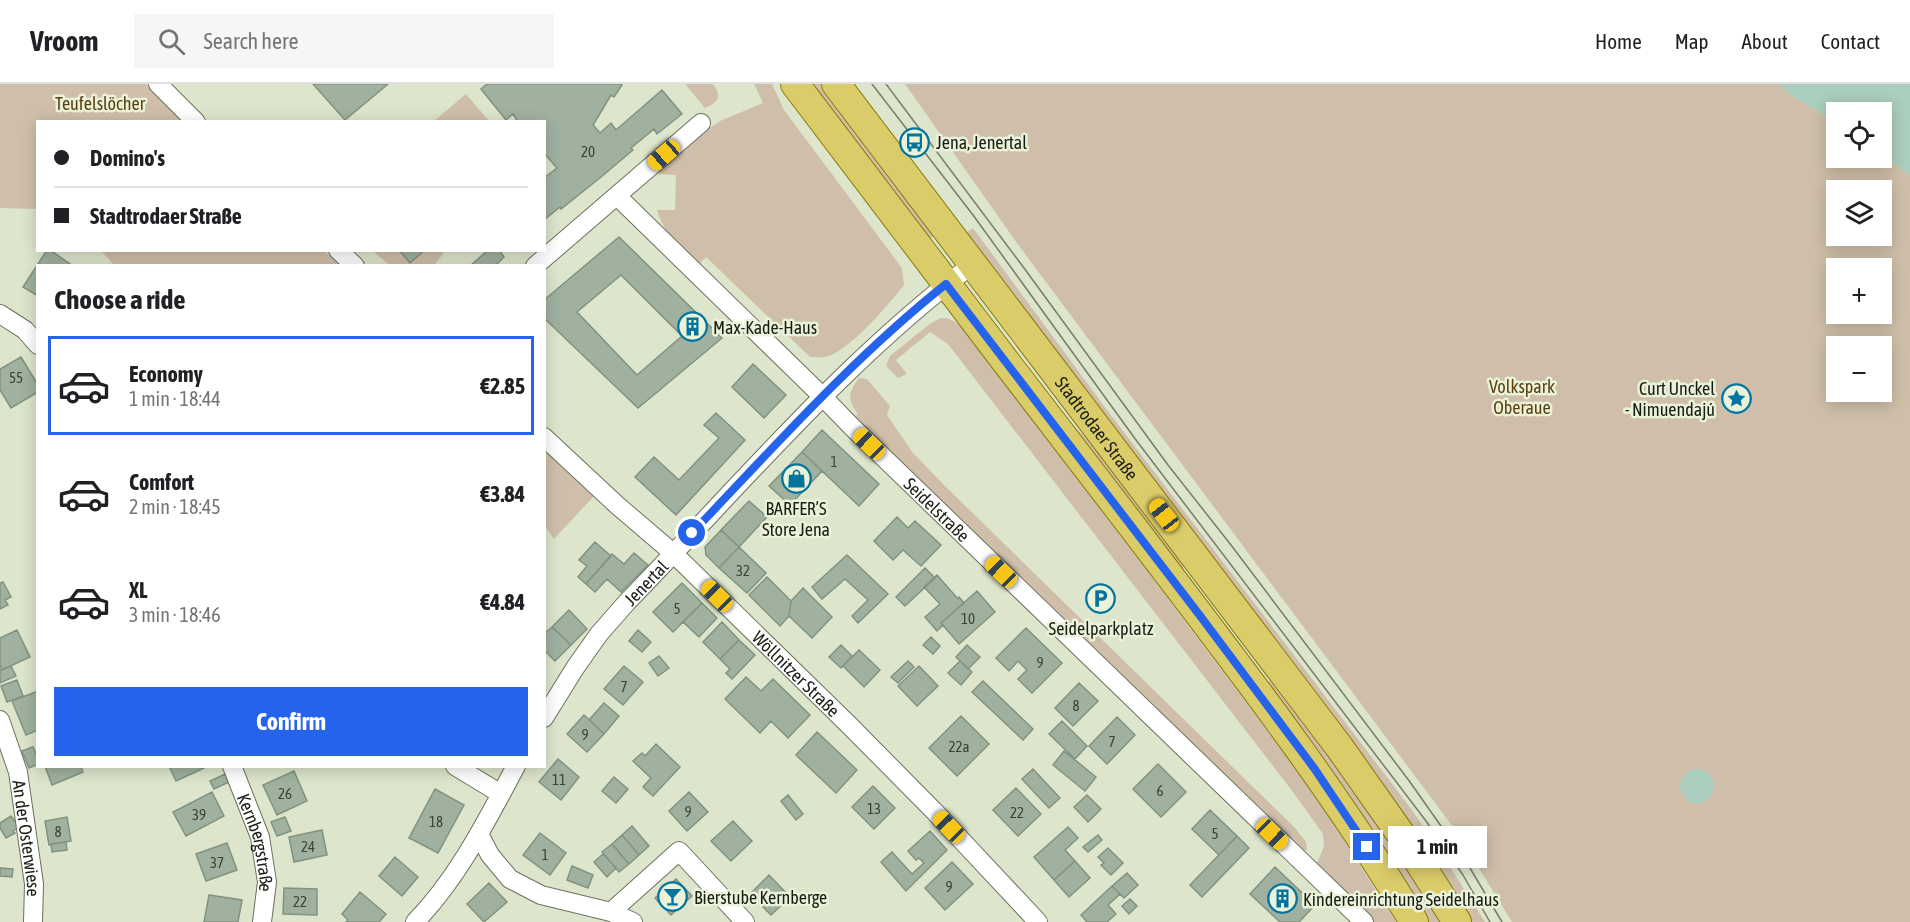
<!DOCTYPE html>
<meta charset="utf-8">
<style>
:root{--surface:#fff;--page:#f6f6f6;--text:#202124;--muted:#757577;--line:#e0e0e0;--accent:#2563eb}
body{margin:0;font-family:"Asap Condensed",sans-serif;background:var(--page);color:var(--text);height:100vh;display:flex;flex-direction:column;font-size:22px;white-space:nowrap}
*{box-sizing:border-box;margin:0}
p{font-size:20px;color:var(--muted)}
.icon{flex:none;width:33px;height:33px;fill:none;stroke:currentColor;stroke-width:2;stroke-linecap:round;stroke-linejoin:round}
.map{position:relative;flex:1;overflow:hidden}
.sheet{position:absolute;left:36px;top:180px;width:510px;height:504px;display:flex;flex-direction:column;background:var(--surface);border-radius:0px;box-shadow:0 3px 15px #0003}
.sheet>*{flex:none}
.guide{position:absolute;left:36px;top:36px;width:510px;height:132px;border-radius:0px;box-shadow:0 3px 15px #0003;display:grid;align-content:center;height:132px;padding:0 18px;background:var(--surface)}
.buttons{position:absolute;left:1826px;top:18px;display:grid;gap:12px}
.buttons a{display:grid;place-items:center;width:66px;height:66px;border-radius:0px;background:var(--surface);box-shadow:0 3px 15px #0003;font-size:30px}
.end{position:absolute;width:27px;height:27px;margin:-14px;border:8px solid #2563eb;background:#fff;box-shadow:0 0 0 3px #fff}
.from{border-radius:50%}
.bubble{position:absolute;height:42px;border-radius:0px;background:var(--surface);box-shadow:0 3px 15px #0003;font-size:20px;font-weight:700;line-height:42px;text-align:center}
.car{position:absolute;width:18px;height:36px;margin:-18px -9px;border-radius:8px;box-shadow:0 0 4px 2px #0007;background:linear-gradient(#f5c518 24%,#345 0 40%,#f5c518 0 76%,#345 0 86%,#f5c518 0)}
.guide b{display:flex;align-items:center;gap:21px;height:57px;font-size:22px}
.guide b+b{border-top:2px solid var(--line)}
.guide i{width:15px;height:15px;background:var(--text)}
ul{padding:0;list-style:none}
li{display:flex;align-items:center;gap:18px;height:99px;margin:0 12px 9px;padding:0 6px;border:3px solid transparent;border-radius:0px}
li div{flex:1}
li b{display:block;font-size:22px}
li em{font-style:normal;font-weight:700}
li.active{border-color:var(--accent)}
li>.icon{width:54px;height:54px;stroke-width:1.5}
h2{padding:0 18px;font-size:27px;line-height:72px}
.button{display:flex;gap:12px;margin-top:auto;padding:12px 18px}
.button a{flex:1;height:69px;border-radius:0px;background:var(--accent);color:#fff;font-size:24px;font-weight:700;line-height:69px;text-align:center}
header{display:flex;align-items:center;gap:36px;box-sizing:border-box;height:84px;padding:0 30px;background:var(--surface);border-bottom:2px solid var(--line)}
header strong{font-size:28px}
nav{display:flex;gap:33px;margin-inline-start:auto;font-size:21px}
.search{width:420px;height:54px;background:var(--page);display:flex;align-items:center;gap:15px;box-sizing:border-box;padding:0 21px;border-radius:0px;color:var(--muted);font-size:22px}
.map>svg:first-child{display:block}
.green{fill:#cfbfaa;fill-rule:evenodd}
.water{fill:#abcebe}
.building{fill:#a0b29f;stroke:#819280;stroke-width:1.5;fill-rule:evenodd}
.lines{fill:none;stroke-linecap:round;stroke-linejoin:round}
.minor-casing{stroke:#6c725d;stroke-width:20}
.primary-casing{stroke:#88790b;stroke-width:30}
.minor{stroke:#fff;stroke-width:18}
.primary{stroke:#dbcc6a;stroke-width:28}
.tram{stroke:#777c6b;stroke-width:1.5}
.route{stroke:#2563eb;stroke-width:8}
.labels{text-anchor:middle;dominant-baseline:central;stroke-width:5;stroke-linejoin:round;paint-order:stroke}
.number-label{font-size:15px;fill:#3c4237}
.park-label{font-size:18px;fill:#5c3f0e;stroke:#eaf2d9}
.poi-label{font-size:18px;fill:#1a1d14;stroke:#eaf2d9;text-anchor:start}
.street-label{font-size:18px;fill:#1a1d14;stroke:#eaf2d9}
</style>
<header>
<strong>Vroom</strong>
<div class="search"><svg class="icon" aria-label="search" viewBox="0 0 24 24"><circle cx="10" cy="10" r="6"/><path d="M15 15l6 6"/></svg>Search here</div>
<nav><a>Home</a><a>Map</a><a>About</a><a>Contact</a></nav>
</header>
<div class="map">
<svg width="1910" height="838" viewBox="0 0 1910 838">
<rect width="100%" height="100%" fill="#dde5cc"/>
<path class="green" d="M 0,0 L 146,0 L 184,37 L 38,38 L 37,125 L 0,124 Z
M 685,0 L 713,0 C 722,13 719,18 705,24 Z
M 754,0 L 772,0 L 784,26 L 902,184 L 904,201 C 886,223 855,261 829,272 C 823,274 817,273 810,273 L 706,173 L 697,182 C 681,164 663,149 657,126 L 675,126 L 676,91 L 658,90 L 661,79 L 678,65 L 720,37 L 763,19 Z
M 806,0 L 821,0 L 936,150 L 927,157 Z
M 905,0 L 1780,0 L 1789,10 L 1836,38 L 1836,74 L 1881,74 L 1881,70 L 1910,92 L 1910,838 L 1512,838 L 1456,747 L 1019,162 ZM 1836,106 L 1881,106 L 1881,152 L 1836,152 ZM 1836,184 L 1881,184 L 1881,230 L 1836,230 ZM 1836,262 L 1881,262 L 1881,308 L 1836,308 Z
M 466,10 L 489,37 L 434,37 Z
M 973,144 L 1104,322 L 1412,726 L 1443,772 L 1485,838 L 1470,838 L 963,151 Z
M 101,167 L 324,167 L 340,181 L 114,181 Z
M 373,167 L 399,167 L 410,179 L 425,167 L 445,167 L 434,182 L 389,181 Z
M 941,234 C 955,234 961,242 969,251 L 1312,706 L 1396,838 L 1373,838 L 1316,782 L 1324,762 L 1323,750 L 1293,708 L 948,260 L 930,248 L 896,276 L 907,290 L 898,294 L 886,282 L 890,272 L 931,239 Z
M 859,294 L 867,295 L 890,322 L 887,331 L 913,369 L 945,402 L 1295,744 L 1306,758 L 1307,766 L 1303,767 L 853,334 L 858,330 C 847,316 848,309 859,294 Z
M 1068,336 L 1097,365 L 1186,481 L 1178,488 Z
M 544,366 L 594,412 L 554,455 L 545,442 Z
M 1273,595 L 1358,710 L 1442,838 L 1425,838 L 1264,601 Z"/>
<path class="water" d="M 1780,0 L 1910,0 L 1910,92 L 1881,70 L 1881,28 L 1836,28 L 1836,38 L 1789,10 Z
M1680 702a17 17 0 1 1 34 0a17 17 0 1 1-34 0Z"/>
<path class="building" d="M 313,0 L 388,0 L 345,36 Z
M 487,0 L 620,0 L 622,1 L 614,13 L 611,11 L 593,41 L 600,49 L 611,39 L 616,46 L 662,6 L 682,30 L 657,50 L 654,45 L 631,64 L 633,66 L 601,93 L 561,125 L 560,123 L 544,136 L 544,94 L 557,84 L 544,69 L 544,38 L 518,38 L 513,30 L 506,36 L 481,5 Z
M 619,153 L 722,254 L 638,324 L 544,234 L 544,216 ZM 621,191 L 682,252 L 637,291 L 577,228 Z
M 47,166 L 50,166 L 73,182 L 38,182 L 38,212 L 23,203 Z
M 399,166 L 425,166 L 410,179 Z
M 488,166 L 499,166 L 504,173 L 495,182 L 470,182 Z
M 21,273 L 38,301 L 38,308 L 11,324 L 0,306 L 0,285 Z
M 753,280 L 786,311 L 764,334 L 732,303 Z
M 716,329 L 745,356 L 676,431 L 635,393 L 654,373 L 679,396 L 719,354 L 704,341 Z
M 822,346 L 879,400 L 859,422 L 802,368 Z
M 802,368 L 822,387 L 790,421 L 769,402 Z
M 749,417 L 767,433 L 739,463 L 721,446 Z
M 897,433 L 908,444 L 915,437 L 941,461 L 921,482 L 903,466 L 893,476 L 874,457 Z
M 721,446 L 739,463 L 719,484 L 706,471 L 705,463 Z
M 595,458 L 611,472 L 586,500 L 578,493 L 587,482 L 579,476 Z
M 739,463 L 766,489 L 747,509 L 719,484 Z
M 634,469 L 648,481 L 621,508 L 607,495 L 595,508 L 586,500 L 612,470 L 624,480 Z
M 847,471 L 888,510 L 858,539 L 852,532 L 868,516 L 845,495 L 822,515 L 812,503 Z
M 925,484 L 935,494 L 905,522 L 896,513 Z
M 937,491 L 958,515 L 959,513 L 964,519 L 941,539 L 943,541 L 937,547 L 925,533 L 940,520 L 924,503 Z
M 767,493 L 791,517 L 789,532 L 780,542 L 749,511 Z
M 3,498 L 11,513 L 5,516 L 8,521 L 0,525 L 0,499 Z
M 682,499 L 702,519 L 673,548 L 653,528 Z
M 803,504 L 832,533 L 812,554 L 789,532 L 791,517 Z
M 977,507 L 995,528 L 959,560 L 941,539 Z
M 702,519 L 717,534 L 699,553 L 683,538 Z
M 569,526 L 587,545 L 571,561 L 552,543 Z
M 722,538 L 739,556 L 720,575 L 703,558 Z
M 552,543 L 571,561 L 555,577 L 544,566 L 544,550 Z
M 1026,544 L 1062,579 L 1032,609 L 1018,595 L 1027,586 L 1018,577 L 1009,587 L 996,574 Z
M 17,546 L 30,573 L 2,586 L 0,581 L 0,554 Z
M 638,546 L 651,558 L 642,568 L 629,557 Z
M 931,553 L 940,562 L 933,570 L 923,561 Z
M 739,556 L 755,571 L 732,595 L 726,589 L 730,585 L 720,575 Z
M 841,561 L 852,572 L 841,584 L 829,573 Z
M 967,561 L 980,573 L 968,585 L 956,573 Z
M 859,566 L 880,586 L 864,603 L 843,582 Z
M 659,572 L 669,584 L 658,592 L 649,579 Z
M 908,577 L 914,583 L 898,599 L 891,593 Z
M 960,577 L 972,588 L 961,601 L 948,589 Z
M 11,582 L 16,592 L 0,599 L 0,586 Z
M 624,582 L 643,598 L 623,621 L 604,605 Z
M 919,582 L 938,602 L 917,622 L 898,602 Z
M 746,593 L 761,607 L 773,595 L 810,631 L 788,654 L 771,637 L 760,649 L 725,615 Z
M 17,596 L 23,612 L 7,618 L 1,602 Z
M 983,597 L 1033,645 L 1023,656 L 972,608 Z
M 1079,599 L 1098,617 L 1073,642 L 1055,624 Z
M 38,607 L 38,646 L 26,651 L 12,617 Z
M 604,619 L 619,632 L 604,650 L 589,636 Z
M 584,631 L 604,650 L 587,668 L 567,650 Z
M 961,632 L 989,660 L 957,692 L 929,664 Z
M 1117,633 L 1135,651 L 1107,680 L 1089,662 Z
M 1062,637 L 1087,662 L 1075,675 L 1049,650 Z
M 817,648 L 857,686 L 836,709 L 796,671 Z
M 656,660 L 680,683 L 653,712 L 643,703 L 651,694 L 633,677 L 642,669 L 645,672 Z
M 33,663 L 38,674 L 38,680 L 29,684 L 22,667 Z
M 1064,667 L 1096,693 L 1085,707 L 1053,681 Z
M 558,675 L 579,693 L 561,716 L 539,698 Z
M 1158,680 L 1186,708 L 1161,733 L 1133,705 Z
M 45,682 L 81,682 L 83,688 L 52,701 Z
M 169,682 L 204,682 L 204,684 L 176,697 Z
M 1033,685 L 1060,714 L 1049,724 L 1022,695 Z
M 294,687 L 307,717 L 277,731 L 263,701 Z
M 225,690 L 229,698 L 214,705 L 210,697 Z
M 614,693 L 628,705 L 616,719 L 602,707 Z
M 873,702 L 895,724 L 874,745 L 852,723 Z
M 1016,704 L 1041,730 L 1018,752 L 993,726 Z
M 435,705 L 464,721 L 438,769 L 409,754 Z
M 212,708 L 224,732 L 186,752 L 173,728 Z
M 689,708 L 708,728 L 687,747 L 669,727 Z
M 788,711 L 803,730 L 796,736 L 781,717 Z
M 1087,711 L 1101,725 L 1088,738 L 1074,723 Z
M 1210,726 L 1237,752 L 1219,771 L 1192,745 Z
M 11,732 L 19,743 L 13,747 L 15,749 L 6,754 L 0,744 L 0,739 Z
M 67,733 L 71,757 L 49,761 L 45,737 Z
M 285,733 L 291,747 L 277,752 L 271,738 Z
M 733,737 L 752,757 L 731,777 L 711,757 Z
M 632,742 L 649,762 L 639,771 L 622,751 Z
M 1068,743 L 1078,754 L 1065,766 L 1075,777 L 1054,796 L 1034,773 Z
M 322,746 L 327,771 L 294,778 L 289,753 Z
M 930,747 L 947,766 L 906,807 L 881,778 L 892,768 L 912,790 L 924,779 L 919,774 L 916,776 L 908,767 Z
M 540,749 L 566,769 L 550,791 L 523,771 Z
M 622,751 L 639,771 L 629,780 L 612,760 Z
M 1098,751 L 1102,756 L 1088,768 L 1083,763 Z
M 1237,752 L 1249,764 L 1202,813 L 1190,801 Z
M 66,758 L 67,766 L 52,768 L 51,760 Z
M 227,759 L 237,786 L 206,797 L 196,770 Z
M 612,760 L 629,780 L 619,788 L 602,768 Z
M 1108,764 L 1123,779 L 1111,791 L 1101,781 L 1104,779 L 1098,773 Z
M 603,770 L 616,784 L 607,793 L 594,778 Z
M 395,773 L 418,793 L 402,812 L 379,792 Z
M 1075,777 L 1090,794 L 1069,813 L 1054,796 Z
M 952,778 L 973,800 L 945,826 L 925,804 Z
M 572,782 L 593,791 L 588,804 L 567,796 Z
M 1275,783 L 1315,821 L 1299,838 L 1280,838 L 1250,810 Z
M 0,784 L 13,785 L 12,793 L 0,792 Z
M 1127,789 L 1138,801 L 1124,814 L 1112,802 Z
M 769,791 L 790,813 L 771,831 L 750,810 Z
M 676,795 L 692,812 L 671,831 L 655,814 Z
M 489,799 L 507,818 L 484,838 L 467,820 Z
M 1112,802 L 1120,810 L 1108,821 L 1116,830 L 1107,838 L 1087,838 L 1081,831 Z
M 284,804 L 317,805 L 317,831 L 283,830 Z
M 360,808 L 386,830 L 379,838 L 346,838 L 348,836 L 342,830 Z
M 209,811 L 242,816 L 238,838 L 204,838 Z
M 1130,815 L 1137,822 L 1129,830 L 1122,822 Z"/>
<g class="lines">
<defs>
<g id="minor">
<path d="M 158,0 L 196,38"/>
<path id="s1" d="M 617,112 L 822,312 L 852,343 L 1364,838"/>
<path d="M 338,166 L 355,182"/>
<path d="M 535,182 L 701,39"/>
<path d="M 0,230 L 25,246 L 38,261"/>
<path id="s2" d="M 544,353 L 618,422 L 673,469 L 849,641 L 935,728 L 1038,838"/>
<path id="s3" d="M 544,634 L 575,584 L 599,550 L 627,518 C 740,402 843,278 973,180"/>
<path id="s4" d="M 0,636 L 18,688 L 34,800 L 33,838"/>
<path id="s5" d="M 232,682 L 260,753 L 267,798 L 262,838"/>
<path d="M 455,682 L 501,710"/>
<path d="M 479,750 L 490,771 L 510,795 L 541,811 L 611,828 L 633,838"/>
<path d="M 611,828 L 679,767 L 745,838"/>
<path d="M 415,838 C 458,794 487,736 516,682"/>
</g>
<g id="primary">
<path d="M 795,0 C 907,149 1021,298 1135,446 C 1232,574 1331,700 1414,838"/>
<path id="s6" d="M 836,0 L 1340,664 L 1407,759 L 1457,838"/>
</g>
</defs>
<use href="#minor" class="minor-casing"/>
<use href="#primary" class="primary-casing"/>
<use href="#minor" class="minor"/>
<use href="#primary" class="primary"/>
<path class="tram" d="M 872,0 L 973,131 L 1136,356 L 1426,737 L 1463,791 L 1490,838
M 886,0 L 1024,184 L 1168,381 L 1231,461 L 1410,698 L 1467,779 L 1502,838"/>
</g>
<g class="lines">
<path class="route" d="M 692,449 C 774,363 853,274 946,200 L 1201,533 L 1314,684 L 1367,763"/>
</g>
<defs>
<symbol id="bus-ring" viewBox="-11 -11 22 22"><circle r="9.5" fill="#eaf2d9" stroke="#02749e" stroke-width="1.5"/><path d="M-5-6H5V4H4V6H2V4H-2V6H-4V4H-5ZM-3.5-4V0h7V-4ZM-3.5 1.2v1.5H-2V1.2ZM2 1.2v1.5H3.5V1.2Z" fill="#02749e"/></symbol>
<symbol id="building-ring" viewBox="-11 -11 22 22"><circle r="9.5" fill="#eaf2d9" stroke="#02749e" stroke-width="1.5"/><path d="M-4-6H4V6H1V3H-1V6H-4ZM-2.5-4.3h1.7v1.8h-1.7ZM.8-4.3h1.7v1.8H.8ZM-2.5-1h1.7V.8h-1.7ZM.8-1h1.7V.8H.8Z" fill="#02749e"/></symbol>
<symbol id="sight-ring" viewBox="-11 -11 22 22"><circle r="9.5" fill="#eaf2d9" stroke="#02749e" stroke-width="1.5"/><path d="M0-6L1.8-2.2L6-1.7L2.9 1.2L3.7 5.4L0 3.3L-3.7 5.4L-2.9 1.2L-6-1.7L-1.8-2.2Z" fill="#02749e"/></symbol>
<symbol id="shop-ring" viewBox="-11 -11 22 22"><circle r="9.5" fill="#eaf2d9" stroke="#02749e" stroke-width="1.5"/><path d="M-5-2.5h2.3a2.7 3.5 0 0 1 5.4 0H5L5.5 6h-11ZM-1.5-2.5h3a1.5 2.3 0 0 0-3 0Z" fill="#02749e"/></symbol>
<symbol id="parking-ring" viewBox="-11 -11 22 22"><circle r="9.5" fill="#eaf2d9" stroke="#02749e" stroke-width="1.5"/><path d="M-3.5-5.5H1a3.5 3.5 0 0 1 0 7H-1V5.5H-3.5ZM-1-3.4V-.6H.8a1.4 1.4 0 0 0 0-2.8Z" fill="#02749e"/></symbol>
<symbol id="bar-ring" viewBox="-11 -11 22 22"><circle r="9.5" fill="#eaf2d9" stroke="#02749e" stroke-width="1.5"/><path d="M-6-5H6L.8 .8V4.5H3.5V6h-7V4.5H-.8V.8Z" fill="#02749e"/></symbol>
</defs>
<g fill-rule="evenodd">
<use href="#bus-ring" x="898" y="42" width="33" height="33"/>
<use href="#building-ring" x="676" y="226" width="33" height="33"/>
<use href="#sight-ring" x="1720" y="298" width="33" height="33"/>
<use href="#shop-ring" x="780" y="378" width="33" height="33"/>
<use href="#parking-ring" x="1084" y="498" width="33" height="33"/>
<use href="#bar-ring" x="656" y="796" width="33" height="33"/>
<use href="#building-ring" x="1266" y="798" width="33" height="33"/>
</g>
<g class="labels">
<g class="number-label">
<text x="588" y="67">20</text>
<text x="16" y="293">55</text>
<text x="834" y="377">1</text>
<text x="743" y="486">32</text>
<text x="677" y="524">5</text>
<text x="968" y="534">10</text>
<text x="1040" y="578">9</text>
<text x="624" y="602">7</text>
<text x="1076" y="621">8</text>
<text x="585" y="650">9</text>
<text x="1112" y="657">7</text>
<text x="959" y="662">22a</text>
<text x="559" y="695">11</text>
<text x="1160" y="706">6</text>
<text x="285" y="709">26</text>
<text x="874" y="724">13</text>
<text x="688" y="727">9</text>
<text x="1017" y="728">22</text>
<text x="199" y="730">39</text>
<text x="436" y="737">18</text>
<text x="58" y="747">8</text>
<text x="1215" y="749">5</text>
<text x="308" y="762">24</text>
<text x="545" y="770">1</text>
<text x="217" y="778">37</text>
<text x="949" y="802">9</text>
<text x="300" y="817">22</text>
</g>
<g class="park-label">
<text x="100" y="19">Teufelslöcher</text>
<text x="1522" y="302">Volkspark<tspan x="1522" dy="21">Oberaue</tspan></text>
</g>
<g class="poi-label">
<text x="936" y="58">Jena, Jenertal</text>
<text x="713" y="243">Max-Kade-Haus</text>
<text x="1715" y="304" text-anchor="end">Curt Unckel<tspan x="1715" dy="21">- Nimuendajú</tspan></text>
<text x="796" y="424" text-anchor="middle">BARFER’S<tspan x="796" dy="21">Store Jena</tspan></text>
<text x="1101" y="544" text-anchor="middle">Seidelparkplatz</text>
<text x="694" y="813">Bierstube Kernberge</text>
<text x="1303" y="815">Kindereinrichtung Seidelhaus</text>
</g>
<g class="street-label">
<text stroke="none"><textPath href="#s6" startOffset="432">Stadtrodaer Straße</textPath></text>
<text stroke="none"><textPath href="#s1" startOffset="448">Seidelstraße</textPath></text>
<text stroke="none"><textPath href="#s3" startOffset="170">Jenertal</textPath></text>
<text stroke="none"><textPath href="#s2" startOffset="346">Wöllnitzer Straße</textPath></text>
<text stroke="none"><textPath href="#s4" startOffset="122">An der Osterwiese</textPath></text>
<text stroke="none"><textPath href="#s5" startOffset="81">Kernbergstraße</textPath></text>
</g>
</g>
</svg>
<div class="buttons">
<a><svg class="icon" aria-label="locate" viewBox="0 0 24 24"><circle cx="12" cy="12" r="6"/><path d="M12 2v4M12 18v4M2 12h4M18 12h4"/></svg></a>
<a><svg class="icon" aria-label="layers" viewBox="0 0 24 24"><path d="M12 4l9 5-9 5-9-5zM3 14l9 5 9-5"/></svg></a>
<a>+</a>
<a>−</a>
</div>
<i class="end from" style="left:692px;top:449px"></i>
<i class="end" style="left:1367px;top:763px"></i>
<div class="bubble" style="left:1388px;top:742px;width:99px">1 min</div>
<i class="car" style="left:664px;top:71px;rotate:229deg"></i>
<i class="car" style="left:869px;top:360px;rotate:314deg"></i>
<i class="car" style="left:1164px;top:431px;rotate:322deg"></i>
<i class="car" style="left:1001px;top:488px;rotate:314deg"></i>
<i class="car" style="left:717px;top:512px;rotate:315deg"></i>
<i class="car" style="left:949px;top:743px;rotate:316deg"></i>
<i class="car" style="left:1272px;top:750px;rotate:134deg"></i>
<div class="guide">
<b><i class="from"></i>Domino's</b>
<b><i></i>Stadtrodaer Straße</b>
</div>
<section class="sheet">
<h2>Choose a ride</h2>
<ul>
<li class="active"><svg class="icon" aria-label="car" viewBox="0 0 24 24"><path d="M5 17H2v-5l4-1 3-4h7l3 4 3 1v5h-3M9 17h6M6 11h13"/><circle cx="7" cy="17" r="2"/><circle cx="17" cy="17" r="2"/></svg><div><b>Economy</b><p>1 min · 18:44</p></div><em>€2.85</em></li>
<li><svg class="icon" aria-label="car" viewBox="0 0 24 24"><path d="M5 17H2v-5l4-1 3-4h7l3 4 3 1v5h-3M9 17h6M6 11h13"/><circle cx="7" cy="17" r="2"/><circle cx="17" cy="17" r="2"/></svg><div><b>Comfort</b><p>2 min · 18:45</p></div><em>€3.84</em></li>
<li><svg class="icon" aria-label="car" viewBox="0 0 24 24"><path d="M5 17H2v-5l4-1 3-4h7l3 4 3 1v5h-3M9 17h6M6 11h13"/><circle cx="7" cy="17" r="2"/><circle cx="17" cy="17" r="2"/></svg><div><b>XL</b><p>3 min · 18:46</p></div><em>€4.84</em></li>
</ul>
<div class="button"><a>Confirm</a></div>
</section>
</div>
